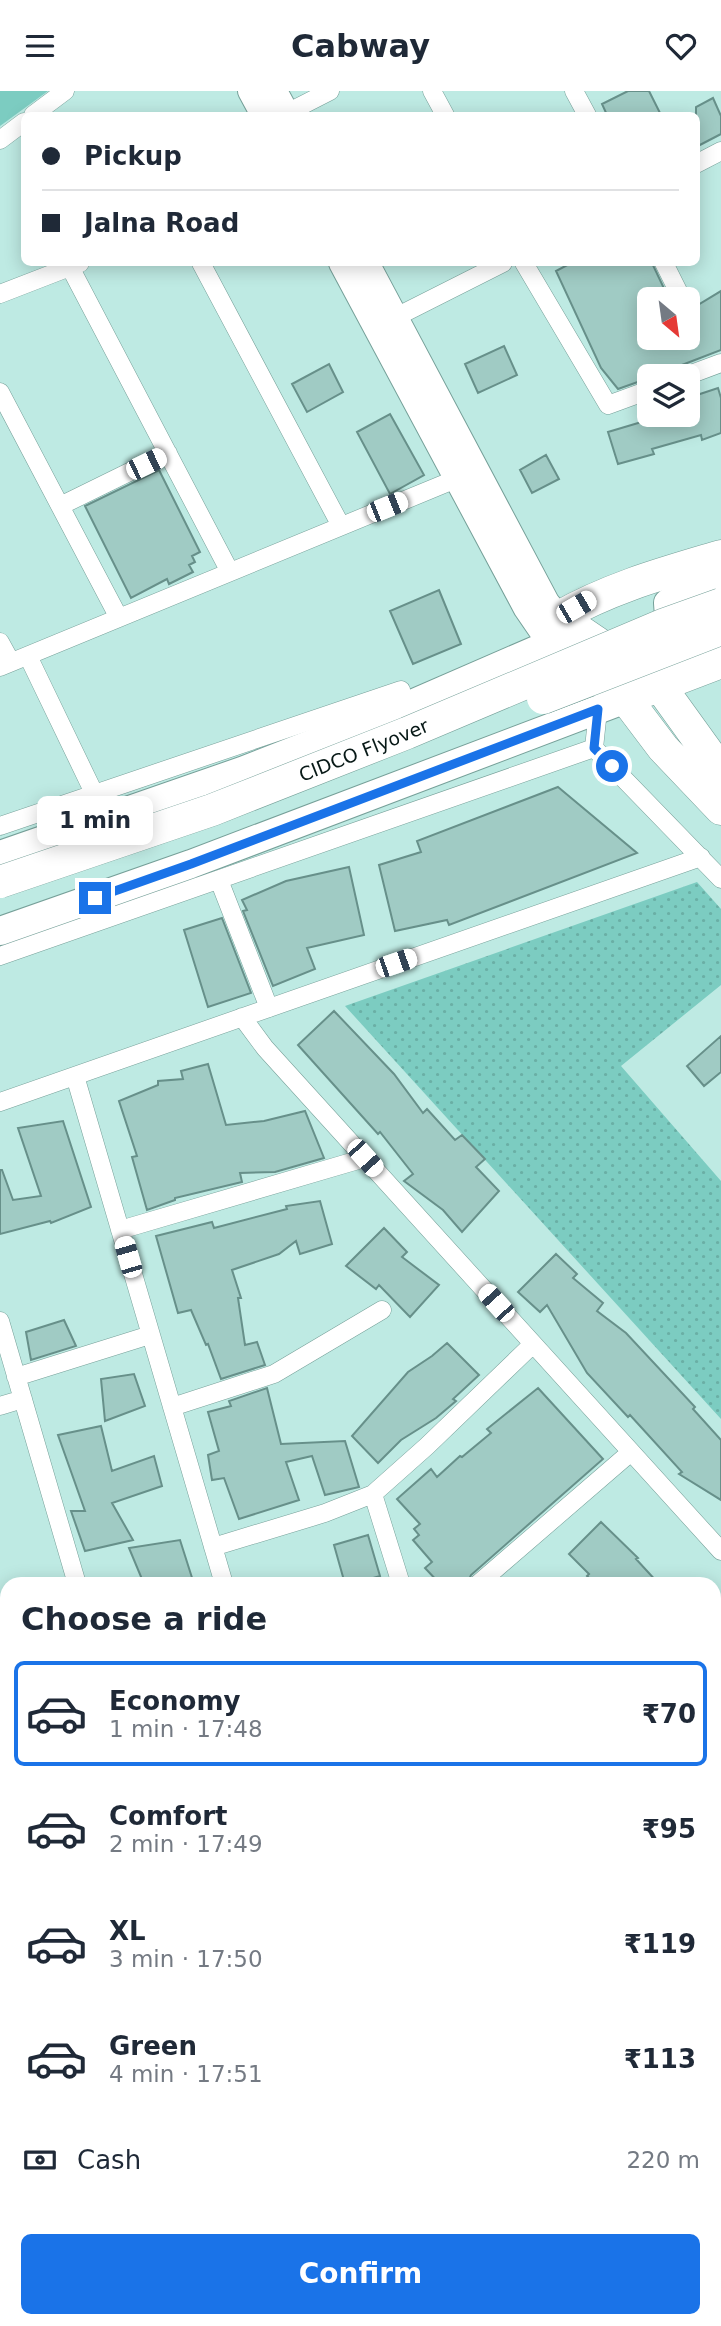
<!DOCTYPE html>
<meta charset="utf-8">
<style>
:root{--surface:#fff;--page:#f2f2f3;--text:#1f2937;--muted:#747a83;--line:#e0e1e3;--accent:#1a73e8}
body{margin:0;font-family:"DejaVu Sans",sans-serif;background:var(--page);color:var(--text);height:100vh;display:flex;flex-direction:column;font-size:26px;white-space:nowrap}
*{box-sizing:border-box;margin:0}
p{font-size:23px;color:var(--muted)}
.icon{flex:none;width:38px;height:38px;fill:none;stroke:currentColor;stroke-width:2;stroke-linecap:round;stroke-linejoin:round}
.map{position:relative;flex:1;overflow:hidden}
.details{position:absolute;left:0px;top:1486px;width:721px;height:751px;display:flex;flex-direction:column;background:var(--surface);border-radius:21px 21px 0 0;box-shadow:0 4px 18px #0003}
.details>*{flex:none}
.hud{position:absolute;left:21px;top:21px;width:679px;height:154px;border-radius:10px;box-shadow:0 4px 18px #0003;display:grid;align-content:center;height:154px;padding:0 21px;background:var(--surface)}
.needle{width:46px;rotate:151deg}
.buttons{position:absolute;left:637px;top:196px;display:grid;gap:14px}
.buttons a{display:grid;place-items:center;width:63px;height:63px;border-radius:10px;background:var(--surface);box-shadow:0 4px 18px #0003;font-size:35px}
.end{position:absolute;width:32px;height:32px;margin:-16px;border:9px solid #1a73e8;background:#fff;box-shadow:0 0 0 4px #fff}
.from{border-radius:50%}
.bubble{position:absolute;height:49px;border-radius:10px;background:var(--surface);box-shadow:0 4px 18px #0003;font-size:23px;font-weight:700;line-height:49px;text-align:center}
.car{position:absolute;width:21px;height:42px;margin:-21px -10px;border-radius:9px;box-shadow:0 0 5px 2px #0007;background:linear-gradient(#fff 24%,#345 0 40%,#fff 0 76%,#345 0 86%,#fff 0)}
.hud b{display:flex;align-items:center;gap:24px;height:66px;font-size:26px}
.hud b+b{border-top:2px solid var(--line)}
.hud i{width:18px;height:18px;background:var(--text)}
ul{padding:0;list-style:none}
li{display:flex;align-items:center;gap:21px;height:105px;margin:0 14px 10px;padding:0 7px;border:4px solid transparent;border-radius:10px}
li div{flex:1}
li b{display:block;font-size:26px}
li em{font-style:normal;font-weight:700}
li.selected{border-color:var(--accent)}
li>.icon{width:63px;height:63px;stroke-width:1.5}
h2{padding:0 21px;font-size:32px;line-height:84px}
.pay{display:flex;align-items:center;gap:18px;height:77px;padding:0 21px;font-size:26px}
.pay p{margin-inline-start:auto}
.action{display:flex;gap:14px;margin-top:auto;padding:14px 21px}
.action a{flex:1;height:80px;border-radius:10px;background:var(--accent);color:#fff;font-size:28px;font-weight:700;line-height:80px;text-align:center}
header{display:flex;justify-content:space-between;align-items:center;height:91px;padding:0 21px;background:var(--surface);font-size:32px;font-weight:700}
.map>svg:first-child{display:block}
.grass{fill:url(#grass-dots)}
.park{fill:#7cccc1}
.building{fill:#a0cbc4;stroke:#67908a;stroke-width:2}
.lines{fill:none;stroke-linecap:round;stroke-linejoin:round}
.street-casing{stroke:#76a099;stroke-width:19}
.secondary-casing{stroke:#76a099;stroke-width:26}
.primary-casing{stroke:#76a099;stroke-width:30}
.highway-casing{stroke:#76a099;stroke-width:33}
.street{stroke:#fff;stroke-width:18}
.secondary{stroke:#fff;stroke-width:24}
.primary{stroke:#fff;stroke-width:28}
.highway{stroke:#fff;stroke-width:32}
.highway-bridge-casing{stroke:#76a099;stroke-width:33;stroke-linecap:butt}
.highway-bridge{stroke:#fff;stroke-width:32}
.route{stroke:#1a73e8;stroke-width:9}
.labels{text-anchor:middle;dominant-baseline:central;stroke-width:7;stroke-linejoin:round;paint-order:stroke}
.street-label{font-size:19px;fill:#081917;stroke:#beeae3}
</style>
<header><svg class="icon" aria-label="menu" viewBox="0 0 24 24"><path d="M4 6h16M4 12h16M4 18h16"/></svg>Cabway<svg class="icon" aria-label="heart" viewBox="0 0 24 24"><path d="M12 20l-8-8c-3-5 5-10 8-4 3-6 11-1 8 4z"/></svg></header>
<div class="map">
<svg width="721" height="2235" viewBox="0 0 721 2235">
<defs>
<pattern id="grass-dots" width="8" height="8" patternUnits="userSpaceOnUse" patternTransform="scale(1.75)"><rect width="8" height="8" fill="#7cccc1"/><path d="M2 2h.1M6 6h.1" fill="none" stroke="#6aafa5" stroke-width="1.8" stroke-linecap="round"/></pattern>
</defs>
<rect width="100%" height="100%" fill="#beeae3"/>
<path class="grass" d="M 697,791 L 721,818 L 721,894 L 621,975 L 721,1090 L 721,1328 L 345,915 Z"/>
<path class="park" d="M 0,0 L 48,0 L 0,35 Z"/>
<path class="building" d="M 628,0 L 649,0 L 661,24 L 607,24 L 602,13 Z
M 713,7 L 721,25 L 721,43 L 696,56 L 696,16 Z
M 571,172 L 652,172 L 669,208 L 649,208 L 649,247 L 688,247 L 688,220 L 721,200 L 721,259 L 682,274 L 668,285 L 649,285 L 649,287 L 618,298 L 601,277 L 556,180 Z
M 504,255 L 517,284 L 478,302 L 465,273 Z
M 329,273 L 343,301 L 307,321 L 292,293 Z
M 718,297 L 721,307 L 721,342 L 702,349 L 701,344 L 652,358 L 654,363 L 618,373 L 608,341 L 655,327 L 655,324 L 694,324 L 688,307 Z
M 390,323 L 424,384 L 390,403 L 357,341 Z
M 546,364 L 559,388 L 532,402 L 520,379 Z
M 159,379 L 200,461 L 192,465 L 195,471 L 189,474 L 193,481 L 169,493 L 167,488 L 131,507 L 85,415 Z
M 439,499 L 461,553 L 413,573 L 390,520 Z
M 558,696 L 637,762 L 449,834 L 447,829 L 395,840 L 379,774 L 421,761 L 417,750 Z
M 349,776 L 364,844 L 307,857 L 315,878 L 273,895 L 243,820 L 247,819 L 242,809 L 286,790 Z
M 222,827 L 251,902 L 208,916 L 184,839 Z
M 334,920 L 394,983 L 423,1022 L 427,1018 L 455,1049 L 462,1044 L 485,1068 L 476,1076 L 499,1100 L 462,1141 L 443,1119 L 404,1090 L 413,1083 L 380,1041 L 378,1043 L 298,954 Z
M 721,945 L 721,981 L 704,995 L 687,975 Z
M 208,973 L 226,1034 L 264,1030 L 305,1020 L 324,1067 L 275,1081 L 240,1082 L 242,1091 L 175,1107 L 175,1109 L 147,1119 L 132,1066 L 137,1065 L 119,1010 L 158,994 L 158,990 L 183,988 L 181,980 Z
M 63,1030 L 91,1116 L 51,1132 L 50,1130 L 0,1143 L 0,1079 L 2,1079 L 13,1109 L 41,1105 L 18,1037 Z
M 320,1110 L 332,1153 L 300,1163 L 296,1150 L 279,1163 L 232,1179 L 241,1207 L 238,1207 L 245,1254 L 257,1251 L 265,1274 L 221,1288 L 208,1253 L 206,1254 L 191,1219 L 178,1222 L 156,1145 L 212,1131 L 214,1137 L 287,1118 L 286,1115 Z
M 384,1137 L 407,1161 L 402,1166 L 439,1194 L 410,1226 L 379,1194 L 376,1198 L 346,1175 Z
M 556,1163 L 577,1183 L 573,1187 L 603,1212 L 597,1220 L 626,1242 L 695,1316 L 693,1318 L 721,1349 L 721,1409 L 679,1383 L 682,1381 L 630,1324 L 628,1326 L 587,1282 L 547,1214 L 540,1221 L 518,1201 Z
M 64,1229 L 76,1255 L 31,1269 L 26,1241 Z
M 447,1252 L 479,1284 L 453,1308 L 456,1310 L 436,1327 L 401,1349 L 378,1372 L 352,1345 L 408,1281 L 432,1265 Z
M 134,1283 L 145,1315 L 105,1330 L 101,1288 Z
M 267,1297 L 281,1353 L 345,1350 L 359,1396 L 325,1404 L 312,1365 L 286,1371 L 299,1409 L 239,1428 L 224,1387 L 212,1389 L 208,1364 L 219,1360 L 208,1321 L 231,1315 L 229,1310 Z
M 538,1297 L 603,1368 L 471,1484 L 467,1493 L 440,1493 L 425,1477 L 432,1471 L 413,1449 L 419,1444 L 414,1438 L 420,1433 L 397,1408 L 431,1378 L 437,1386 L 460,1365 L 462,1366 L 491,1342 L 487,1338 Z
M 101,1335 L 112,1380 L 154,1365 L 162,1395 L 112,1412 L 133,1449 L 85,1460 L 71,1420 L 85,1420 L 58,1344 Z
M 601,1431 L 638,1467 L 636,1468 L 659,1493 L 595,1493 L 587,1485 L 589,1483 L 569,1463 Z
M 368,1444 L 380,1485 L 353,1493 L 345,1493 L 334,1454 Z
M 180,1449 L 194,1493 L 144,1493 L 129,1457 Z"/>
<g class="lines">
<defs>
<path id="street" d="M 432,0 L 445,24
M 574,0 L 587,24
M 287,22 L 330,0
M 33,24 L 65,0
M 0,49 L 24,31
M 696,73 L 721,60
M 201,172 L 341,435
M 524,172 L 608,314 L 649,299
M 664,172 L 682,208
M 70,176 L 230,481
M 0,203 L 80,172
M 396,226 L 503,172
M 686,285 L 721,272
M 0,301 L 119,527
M 60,415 L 168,362
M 0,551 L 11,571
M 28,565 L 94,702
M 0,576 L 456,388
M 594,657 L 721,788
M 0,735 L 401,599
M 219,789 L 269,917
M 0,865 L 594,657 L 598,619
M 242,926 L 265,957 L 721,1460
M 75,985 L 224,1493
M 0,1011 L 701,766
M 120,1139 L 365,1067
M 0,1230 L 77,1493
M 16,1286 L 150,1244
M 0,1315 L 23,1308
M 172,1316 L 274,1283 L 382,1219
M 373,1403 L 401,1493
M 213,1456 L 325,1422 L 373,1403 L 427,1355 L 533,1253
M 478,1493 L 631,1361
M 0,1668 L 7,1666
M 714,1712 L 721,1706
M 714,2000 L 721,1998
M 612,2230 L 614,2235"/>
<path id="secondary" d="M 250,0 L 263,24
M 275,0 L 288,24
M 341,172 L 526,518 L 550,553
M 367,172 L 547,511 L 559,526
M 0,1758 L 7,1782
M 0,1838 L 7,1862
M 714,2155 L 721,2152
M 117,2230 L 118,2235
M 142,2230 L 144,2235
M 368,2235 L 395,2230"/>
<path id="primary" d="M 680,549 L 669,526 L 668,512 L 682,501 L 721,484
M 0,764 L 242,680 L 391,622 L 550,553
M 0,840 L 191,773 L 626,608"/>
<path id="highway" d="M 721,465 C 664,482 612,496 559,526 L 550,553 L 626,608 L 663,657 L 721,718
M 559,526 L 659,594 L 721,680
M 640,602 L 721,571"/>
</defs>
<use href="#street" class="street-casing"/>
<use href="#secondary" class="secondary-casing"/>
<use href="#primary" class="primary-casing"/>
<use href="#highway" class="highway-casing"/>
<use href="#street" class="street"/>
<use href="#secondary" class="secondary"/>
<use href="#primary" class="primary"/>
<use href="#highway" class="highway"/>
<defs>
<g id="highway-bridge">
<path d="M 543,607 L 721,538"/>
<path id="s1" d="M 0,791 L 212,719 L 407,642 L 665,533 L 721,513"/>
</g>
</defs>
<use href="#highway-bridge" class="highway-bridge-casing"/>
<use href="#highway-bridge" class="highway-bridge"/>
</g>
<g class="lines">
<path class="route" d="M 95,807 L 191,773 L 598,618 L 594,657 L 612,675"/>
</g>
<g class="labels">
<g class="street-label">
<text stroke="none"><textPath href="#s1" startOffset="387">CIDCO Flyover</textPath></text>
</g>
</g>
</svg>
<div class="buttons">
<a><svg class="needle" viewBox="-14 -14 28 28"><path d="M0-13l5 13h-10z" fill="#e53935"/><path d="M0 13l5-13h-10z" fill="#747a83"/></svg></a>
<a><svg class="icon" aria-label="layers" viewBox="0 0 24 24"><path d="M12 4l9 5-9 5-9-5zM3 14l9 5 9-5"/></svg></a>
</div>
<i class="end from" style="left:612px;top:675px"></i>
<i class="end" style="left:95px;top:807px"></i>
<div class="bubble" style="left:37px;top:705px;width:116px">1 min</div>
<i class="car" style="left:146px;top:373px;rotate:64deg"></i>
<i class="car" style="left:387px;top:416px;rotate:68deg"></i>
<i class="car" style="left:576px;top:516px;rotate:60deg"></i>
<i class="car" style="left:396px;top:872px;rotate:71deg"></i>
<i class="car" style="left:365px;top:1067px;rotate:138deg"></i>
<i class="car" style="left:128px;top:1166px;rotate:344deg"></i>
<i class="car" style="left:496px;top:1212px;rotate:318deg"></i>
<div class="hud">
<b><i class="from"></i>Pickup</b>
<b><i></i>Jalna Road</b>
</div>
<section class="details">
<h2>Choose a ride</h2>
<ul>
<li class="selected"><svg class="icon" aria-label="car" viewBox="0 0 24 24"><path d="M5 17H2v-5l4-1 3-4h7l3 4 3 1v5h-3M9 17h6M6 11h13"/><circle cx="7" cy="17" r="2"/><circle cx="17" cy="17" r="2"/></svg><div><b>Economy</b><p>1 min · 17:48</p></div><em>₹70</em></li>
<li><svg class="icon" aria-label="car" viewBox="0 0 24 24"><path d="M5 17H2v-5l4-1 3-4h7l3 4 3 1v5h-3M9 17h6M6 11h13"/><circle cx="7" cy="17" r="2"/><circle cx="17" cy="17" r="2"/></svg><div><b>Comfort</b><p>2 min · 17:49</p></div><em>₹95</em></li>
<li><svg class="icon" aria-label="car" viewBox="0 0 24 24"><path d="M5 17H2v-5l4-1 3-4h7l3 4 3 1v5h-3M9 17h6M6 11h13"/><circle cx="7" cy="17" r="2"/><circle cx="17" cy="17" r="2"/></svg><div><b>XL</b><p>3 min · 17:50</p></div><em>₹119</em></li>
<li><svg class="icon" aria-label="car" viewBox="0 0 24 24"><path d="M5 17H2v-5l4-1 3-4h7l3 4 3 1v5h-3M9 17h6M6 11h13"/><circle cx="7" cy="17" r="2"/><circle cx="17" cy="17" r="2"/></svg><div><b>Green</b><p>4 min · 17:51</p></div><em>₹113</em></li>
</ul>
<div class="pay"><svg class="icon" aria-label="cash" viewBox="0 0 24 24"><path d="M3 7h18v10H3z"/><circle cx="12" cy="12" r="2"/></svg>Cash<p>220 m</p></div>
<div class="action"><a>Confirm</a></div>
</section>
</div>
